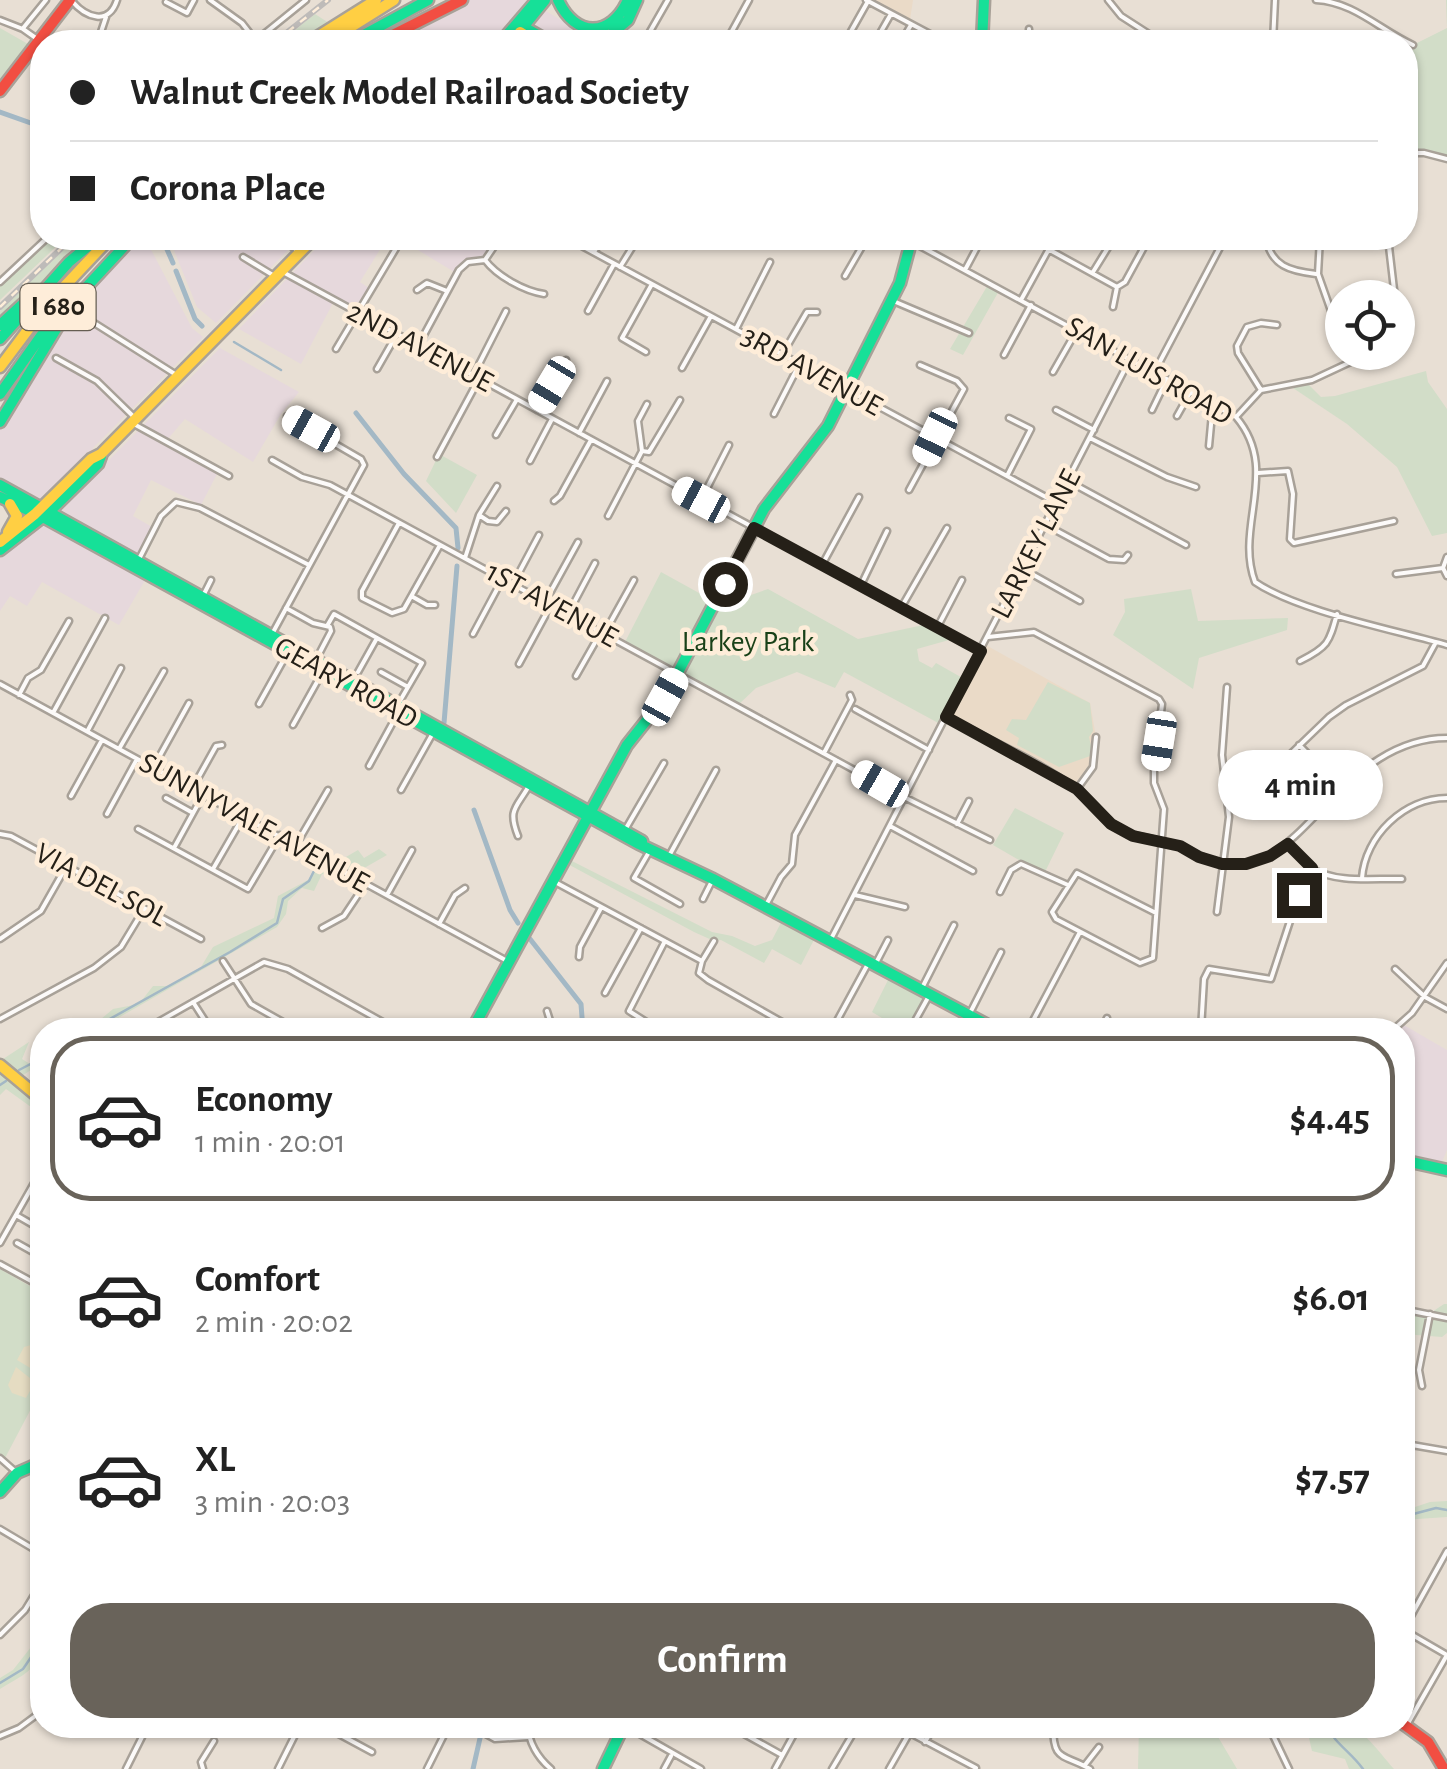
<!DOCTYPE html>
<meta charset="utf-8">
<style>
:root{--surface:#fff;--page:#f6f6f6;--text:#222;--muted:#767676;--line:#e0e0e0;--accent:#69635a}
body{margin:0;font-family:"Alegreya Sans",sans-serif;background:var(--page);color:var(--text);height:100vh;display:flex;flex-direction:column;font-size:38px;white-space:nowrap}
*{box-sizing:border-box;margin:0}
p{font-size:32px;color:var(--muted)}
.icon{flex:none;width:55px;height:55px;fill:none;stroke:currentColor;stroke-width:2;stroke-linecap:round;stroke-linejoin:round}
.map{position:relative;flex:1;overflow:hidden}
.sheet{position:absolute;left:30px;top:1018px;width:1385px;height:720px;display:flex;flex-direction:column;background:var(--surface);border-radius:40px;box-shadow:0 2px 8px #0004}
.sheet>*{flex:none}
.top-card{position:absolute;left:30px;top:30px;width:1388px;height:220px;border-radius:40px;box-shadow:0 2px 8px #0004;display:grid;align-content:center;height:220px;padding:0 40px;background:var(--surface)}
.controls{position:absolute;left:1325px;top:280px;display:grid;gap:20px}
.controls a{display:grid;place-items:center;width:90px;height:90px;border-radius:50%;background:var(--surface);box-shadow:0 2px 8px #0004;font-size:50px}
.end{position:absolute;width:45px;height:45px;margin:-22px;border:12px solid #252018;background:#fff;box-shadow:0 0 0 5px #fff}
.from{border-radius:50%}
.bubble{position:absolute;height:70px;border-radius:35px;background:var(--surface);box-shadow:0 2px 8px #0004;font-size:32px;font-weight:600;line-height:70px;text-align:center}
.car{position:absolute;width:30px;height:60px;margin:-30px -15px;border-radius:12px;box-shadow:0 0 8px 2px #0007;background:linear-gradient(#fff 24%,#345 0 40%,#fff 0 76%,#345 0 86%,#fff 0)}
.top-card b{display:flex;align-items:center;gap:35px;height:95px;font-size:38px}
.top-card b+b{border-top:2px solid var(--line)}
.top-card i{width:25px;height:25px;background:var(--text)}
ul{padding:18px 0 0;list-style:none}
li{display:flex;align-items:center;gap:30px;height:165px;margin:0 20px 15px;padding:0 20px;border:5px solid transparent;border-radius:40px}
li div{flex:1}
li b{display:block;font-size:38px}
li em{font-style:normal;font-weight:600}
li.on{border-color:var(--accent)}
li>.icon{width:90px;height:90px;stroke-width:1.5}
.button{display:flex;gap:20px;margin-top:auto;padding:20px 40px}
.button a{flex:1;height:115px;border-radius:40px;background:var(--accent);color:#fff;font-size:40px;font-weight:600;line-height:115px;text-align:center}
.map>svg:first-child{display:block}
.commercial{fill:#e6d8dc}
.built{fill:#eadac7}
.green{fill:#d2ddc8}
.sand{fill:#e5dcc2}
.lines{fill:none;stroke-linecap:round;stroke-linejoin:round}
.stream{stroke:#a3b8c5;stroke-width:2.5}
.canal{stroke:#a3b8c5;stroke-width:5}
.street-casing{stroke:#a8a198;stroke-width:9}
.fast-casing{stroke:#a8a198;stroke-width:15}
.slow-casing{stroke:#a8a198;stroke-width:15}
.jam-casing{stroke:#a8a198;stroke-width:15}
.street{stroke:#fcfaf9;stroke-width:4}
.fast{stroke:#16e098;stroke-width:10}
.slow{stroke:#ffcf43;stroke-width:10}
.jam{stroke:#f24e42;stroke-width:10}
.rail-casing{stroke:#bebbb9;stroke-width:6}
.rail{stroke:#feedd9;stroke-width:2.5;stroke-dasharray:8;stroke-linecap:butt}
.route{stroke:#252018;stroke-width:12}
.labels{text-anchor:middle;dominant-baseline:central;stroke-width:9;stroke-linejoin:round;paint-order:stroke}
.shield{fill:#feedd9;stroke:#665e52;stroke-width:2.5}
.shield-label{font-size:28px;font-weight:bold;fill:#252018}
.street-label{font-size:30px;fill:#252018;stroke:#feedd9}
.park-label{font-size:30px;fill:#1a4118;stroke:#feedd9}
</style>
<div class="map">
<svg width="1447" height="1769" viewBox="0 0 1447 1769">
<rect width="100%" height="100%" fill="#e8dfd4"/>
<path class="commercial" d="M 462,0 L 527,0 L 492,42 L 379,42 Z
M 544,10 L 573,27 L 565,42 L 558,42 L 537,30 L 536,23 Z
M 132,238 L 145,238 L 192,328 L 203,337 L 93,448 L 91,459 L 41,508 L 0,485 L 0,422 L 73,298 Z
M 169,238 L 300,238 L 216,323 L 197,307 Z
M 326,238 L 387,238 L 360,282 L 369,288 L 356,312 L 334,301 L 301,364 L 239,329 Z
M 398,238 L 500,238 L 485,260 L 468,262 L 456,273 Z
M 220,348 L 299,392 L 281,414 L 253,462 L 185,419 L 166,441 L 219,470 L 201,505 L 151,480 L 133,516 L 154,528 L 138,561 L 49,512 L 98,464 L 107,462 Z
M 43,517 L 148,575 L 119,625 L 42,582 L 27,606 L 10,596 L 0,611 L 0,550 Z
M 1402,1024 L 1447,1050 L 1447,1150 L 1439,1169 L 1403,1160 L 1402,1030 L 1393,1030 Z"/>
<path class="built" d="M 872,0 L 913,0 L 910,20 L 886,7 Z
M 984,644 L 1090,703 L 1096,737 L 1093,767 L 1077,789 L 947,717 Z"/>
<path class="green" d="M 1446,0 L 1447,0 L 1447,159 L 1424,153 L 1405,153 L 1413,45 L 1447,28 Z
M 315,14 L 332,25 L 309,42 L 280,42 Z
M 0,28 L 35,48 L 0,91 Z
M 47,238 L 65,238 L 0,300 L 0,282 Z
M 76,238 L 98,238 L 0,325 L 0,311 Z
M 989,283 L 1000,289 L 963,355 L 950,349 Z
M 1426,371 L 1428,382 L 1447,409 L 1447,533 L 1432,536 L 1397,467 L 1347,424 L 1287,384 L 1305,381 L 1321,397 L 1335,396 Z
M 439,454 L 477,475 L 456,513 L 426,481 Z
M 661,572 L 719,604 L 730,584 L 751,595 L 768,589 L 858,639 L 928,624 L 956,638 L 917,649 L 919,661 L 932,668 L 936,663 L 966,680 L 942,725 L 844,672 L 835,688 L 797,672 L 756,688 L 737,706 L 624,644 Z
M 1191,589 L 1198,621 L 1288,618 L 1287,630 L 1199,658 L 1193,689 L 1113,635 L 1125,612 L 1124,599 Z
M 1048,682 L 1090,703 L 1093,731 L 1089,737 L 1093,755 L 1059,767 L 1017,745 L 1019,738 L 1006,730 L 1012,719 L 1026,720 Z
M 1015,808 L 1064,833 L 1044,874 L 1021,864 L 1019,860 L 993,845 Z
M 379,849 L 387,855 L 352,875 L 343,871 L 336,877 L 322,874 L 314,891 L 302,888 L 288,901 L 286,914 L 277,927 L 97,1030 L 78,1030 L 86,1022 L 101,1019 L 113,1009 L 139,1004 L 153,986 L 170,986 L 201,967 L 213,947 L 274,918 L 278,896 L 308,880 L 320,858 L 332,865 L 358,850 L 364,858 Z
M 566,858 L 712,932 L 732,936 L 755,946 L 772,940 L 784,917 L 817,934 L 801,965 L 772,949 L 764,963 L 721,940 L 714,941 L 694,932 L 564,862 Z
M 891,974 L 930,994 L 910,1030 L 902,1030 L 872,1012 Z
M 29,1042 L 22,1059 L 30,1064 L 42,1046 L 42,1063 L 17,1079 L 42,1102 L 31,1107 L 6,1089 L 0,1095 L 0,1061 Z
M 0,1269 L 42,1293 L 42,1388 L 5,1458 L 0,1455 Z
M 1444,1304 L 1447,1304 L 1447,1333 L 1442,1337 L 1404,1334 L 1406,1310 L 1429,1314 Z
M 1447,1501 L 1447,1517 L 1403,1520 L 1403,1511 L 1430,1502 Z
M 42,1633 C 43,1668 28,1672 0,1689 L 0,1678 L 13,1670 Z
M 1139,1725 L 1211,1725 L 1237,1769 L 1138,1769 Z
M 1306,1725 C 1363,1725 1358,1727 1394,1769 L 1349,1769 L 1345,1759 L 1312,1751 Z"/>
<path class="sand" d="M 38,1343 L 42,1346 L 42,1367 L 37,1372 L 17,1360 L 24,1347 Z
M 16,1367 L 35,1382 L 26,1398 L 12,1393 L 8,1385 Z"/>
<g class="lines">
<path class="stream" d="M 234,342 L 281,370
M 90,1030 L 230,952 L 277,923 L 283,899 L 309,881 L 316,867
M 19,1070 L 42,1058
M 0,1085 L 6,1081
M 1402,1517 L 1436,1508 L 1447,1510
M 0,1683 L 23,1669 L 42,1641
M 1326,1725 C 1335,1744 1351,1752 1363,1769"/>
<path class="canal" d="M 0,112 L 42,127
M 162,238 L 173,263
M 176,271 L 195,319 L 202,326
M 356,413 L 404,474 L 456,528 L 458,548
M 444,723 L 457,566
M 474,810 L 510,910 L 518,923
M 530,939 L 581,1004 L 583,1030
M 473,1769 L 483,1725"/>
<defs>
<path id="street" d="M 71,0 C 86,18 109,26 117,0
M 210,0 L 242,23 L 256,41
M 866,0 L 945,42
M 1108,0 L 1121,16 L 1152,36 L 1153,42
M 1316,0 C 1354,2 1380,30 1413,45
M 166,2 L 187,13 L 194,0
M 0,20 L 23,29 L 40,41
M 24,27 L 46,0
M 100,35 L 106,17
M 1080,37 L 1082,42
M 254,42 L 306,0
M 644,42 L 668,0
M 726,42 L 749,0
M 845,42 L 867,3
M 875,42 L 891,14
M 901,42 L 911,25
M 1029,42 L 1029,29
M 1141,42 L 1145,32
M 1273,42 L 1275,0
M 1405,153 L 1424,153 L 1447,159
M 278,238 L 299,251
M 567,238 L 1055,502
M 683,238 L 687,240
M 905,238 L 1236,417 C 1281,470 1234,526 1255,582 C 1297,611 1395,630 1447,645
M 1266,238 C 1271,266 1290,271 1316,274
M 1320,238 L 1318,274 L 1342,342
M 1388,238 L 1395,298
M 1048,249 L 1117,287
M 594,252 L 603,238
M 243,257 L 276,277
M 485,260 C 497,276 524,291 544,294
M 620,267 L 638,238
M 965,270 L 982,238
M 281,271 L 981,651
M 1093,272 L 1114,238
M 845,276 L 867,238
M 0,282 L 47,238
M 1117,287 L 1125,282 L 1149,238
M 417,290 L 427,283 L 447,291
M 891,300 L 969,333
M 1021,300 L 1055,238
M 1113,307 L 1117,287
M 588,311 L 614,264
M 91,321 L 178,376
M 736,329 L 770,262
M 418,346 L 459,270 L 468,262 L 485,260 L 500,238
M 336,349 L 398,245
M 646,352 L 622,338 L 652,284
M 782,355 L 807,312 L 817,312
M 1004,355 L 1031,305
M 56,358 L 97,381 L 136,419
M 682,368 L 711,316
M 377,369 L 397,334
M 1155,371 L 1225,238
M 1053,372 L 1077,330
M 473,376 L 506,311
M 1261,390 L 1238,353 L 1237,346 L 1247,327 L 1261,323 L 1277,325
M 537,410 L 566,360
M 1056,410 L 1094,430
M 1152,410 L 1167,379
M 774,414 L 799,365
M 1177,416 L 1191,391
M 1236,417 L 1261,390 L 1312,380 L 1372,352
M 132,423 L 229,476
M 579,433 L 607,381
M 496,435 L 516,401
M 1090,438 L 1167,477 L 1196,487
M 1209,446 L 1213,403
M 642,451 L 649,452 L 680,400
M 437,457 L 479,379
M 272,460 L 302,477 L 330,485 L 902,796 L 990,840
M 530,461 L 552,419
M 1258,473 L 1288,471 L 1293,494 L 1290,539 L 1294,543 L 1394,521
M 1007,476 L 1031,429 L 1009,418
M 1068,481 L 1186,545
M 909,490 L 964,389 L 957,381 L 920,365
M 701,500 L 729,445
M 554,501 L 560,496 L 591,440
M 479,515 L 488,521 L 497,522 L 506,511
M 608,516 L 642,451 L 638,421 L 647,404
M 399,523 L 362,591 L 362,598 L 392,613 L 404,609 L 440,545
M 1046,525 L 1109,559 L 1124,560 L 1128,555
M 1447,557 L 1443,568 L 1447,576
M 465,558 L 479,515 L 497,486
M 138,561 L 161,516 L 176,502 L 200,508 L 309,565
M 822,565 L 859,497
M 1023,569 L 1080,601
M 1396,574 L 1443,568
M 513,584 L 539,535
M 861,585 L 887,531
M 413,597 L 427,605 L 435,605
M 202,598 L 211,580
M 545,602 L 578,542
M 286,608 L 313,623 L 330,627 L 331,631 L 319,654
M 901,608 L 947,528
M 568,614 L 595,563
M 327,626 L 334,614 L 422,663 L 397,706
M 937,628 L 962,580
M 473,634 L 503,578
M 604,634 L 634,580
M 271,636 L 364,465 L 361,459 L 287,416
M 988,637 L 1034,632 L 1159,699 L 1162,704 L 1154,772 L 1154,783 L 1164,809 L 1153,958 L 1140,963 L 1056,919 L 1052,912 L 1077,873 L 1156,913
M 1300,661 C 1328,647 1329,643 1337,614
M 519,664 L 551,605
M 358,672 L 377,638
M 381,672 L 408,687
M 576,676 L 601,632
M 0,684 L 509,962
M 19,695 L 28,678 L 41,670 L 69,621
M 259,704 L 288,652
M 855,709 L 929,750
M 53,713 L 105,618
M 947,717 C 988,740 1035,759 1073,787 C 1087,797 1096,813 1111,824 C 1133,840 1158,837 1182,847 C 1194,852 1204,859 1217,862 C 1265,874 1295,836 1325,806 C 1358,771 1396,738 1447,738
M 293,725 L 322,673
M 88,730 L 121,668
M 1299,745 L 1342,788
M 119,749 L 164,671
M 824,753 L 852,700 L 850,695
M 369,766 L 398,713
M 153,768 L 189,703
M 192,789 L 216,746 L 222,745
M 1077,789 L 1093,767 L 1096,737
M 401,790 L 433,733
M 71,796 L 102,740
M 1227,796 L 1248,795 L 1329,717 L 1346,705 L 1423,666 L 1436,642
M 166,798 L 193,813
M 107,814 L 137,759
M 957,824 L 969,801
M 890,826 L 973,871
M 138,829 L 248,889 L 280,835
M 625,830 L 664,763
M 0,834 L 11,836 L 201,939
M 518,836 C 507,808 517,808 530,784
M 1288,843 C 1295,851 1303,862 1311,868 C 1337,884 1374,878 1402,879
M 296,845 L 328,790
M 174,848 L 203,795
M 649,852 L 634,878 L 680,904
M 669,856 L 716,770
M 213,869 L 243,817
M 1362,878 C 1365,836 1404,798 1447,798
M 555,882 L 702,961 L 714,941
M 1000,892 L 1011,870 L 1021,864 L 1068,885
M 387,895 L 412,850
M 855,895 L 905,907
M 703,899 L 713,879
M 1297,900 L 1311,868
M 765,907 L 781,877 L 792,864 L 795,835 L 836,760
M 1217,912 L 1229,817 L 1222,755 L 1227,687
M 439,924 L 455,895 L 465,888
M 322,928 L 344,916 L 366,883
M 0,939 L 41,911 L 66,867
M 830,941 L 1130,359
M 579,957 L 580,947 L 601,908
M 223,961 L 251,1004 L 297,1030
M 702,961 L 699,973 L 708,980 L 796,1030
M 875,965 L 888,940
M 1395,969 L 1425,997 L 1447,1009
M 921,990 L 954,925
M 605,993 L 641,928
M 193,1002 L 211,1030
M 547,1011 L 553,1030
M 969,1015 L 1001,952
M 0,1019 L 94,968 L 121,947 L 144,909
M 475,1024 L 485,1030
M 1201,1028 L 1213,1030
M 144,1030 L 264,962 L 288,969 L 397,1030
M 659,1030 L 629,1011 L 665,941
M 832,1030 L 869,962
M 910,1030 L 930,994
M 1028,1030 L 1080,932
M 1101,1030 L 1107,1018
M 1201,1030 L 1204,979 L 1209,969 L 1271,979 L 1294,909
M 1393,1030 L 1412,1013 L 1447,963
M 16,1215 L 42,1230
M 0,1243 L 42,1169
M 17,1243 L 42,1257
M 0,1264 L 42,1287
M 1402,1309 L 1447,1318
M 1422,1386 L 1419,1370 L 1430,1314
M 1402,1414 L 1409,1422 L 1402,1458
M 1406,1444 L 1447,1451
M 0,1458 L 17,1473
M 35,1466 L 42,1477
M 0,1529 L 42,1554
M 1447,1551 L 1406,1625 L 1409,1633 L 1447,1655
M 0,1635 L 25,1610 L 42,1582
M 322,1725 L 372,1752
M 470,1725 L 472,1726
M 528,1725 C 528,1742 538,1758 551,1769
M 624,1725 L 701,1769
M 728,1725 L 782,1755
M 895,1725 L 976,1768
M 1053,1725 C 1053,1763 1063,1753 1090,1769
M 1268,1725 L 1289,1769
M 1407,1725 L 1447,1655
M 486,1734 L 495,1739 L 528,1737
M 0,1736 L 19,1728 L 42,1711
M 925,1742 L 935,1725
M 1085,1765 L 1099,1747
M 126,1769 L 148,1725
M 203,1769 L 201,1762 L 214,1741
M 278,1769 L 300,1725
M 427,1769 L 449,1725
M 664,1769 L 671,1756
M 775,1769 L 799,1725
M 832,1769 L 858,1725
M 889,1769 L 909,1734"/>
<path id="fast" d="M 558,0 C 575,38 611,38 628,0
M 522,26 L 550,42
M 351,42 L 428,0
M 501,42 L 537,0
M 511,42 L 545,0
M 602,42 L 628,20 L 637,0
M 982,42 L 984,0
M 0,325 L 25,302
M 0,339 L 69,262 L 98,238
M 0,394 L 41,336 L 132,238
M 0,422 L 64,316
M 0,485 L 642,841
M 0,497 L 43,517 L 639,844 L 713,879 L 997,1030
M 0,550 L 49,512 L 98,464 L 101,456
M 472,1030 L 627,745 L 665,697 L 764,509 L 828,426 L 900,283 L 912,238
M 1402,1160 L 1447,1170
M 0,1492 L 17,1473 L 42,1462
M 603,1769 L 624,1725"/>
<path id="slow" d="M 520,32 L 536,42
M 309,42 L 376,0
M 327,42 L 394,0
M 0,367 L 45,307 L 110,238
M 8,532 L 17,516 L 10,504
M 0,542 L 35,514 L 91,459 L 101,454 L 314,238
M 0,1065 L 42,1100"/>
<path id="jam" d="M 379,42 L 462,0
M 0,91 L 70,0
M 1402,1723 L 1428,1742 L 1444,1769"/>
</defs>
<use href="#street" class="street-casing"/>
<use href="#fast" class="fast-casing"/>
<use href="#slow" class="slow-casing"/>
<use href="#jam" class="jam-casing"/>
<use href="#street" class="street"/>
<use href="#fast" class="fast"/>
<use href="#slow" class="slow"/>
<use href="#jam" class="jam"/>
<defs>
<path id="rail" d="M 275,42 L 328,0
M 0,307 L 72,238"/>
</defs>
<use href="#rail" class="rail-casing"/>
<use href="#rail" class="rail"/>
</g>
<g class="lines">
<path class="route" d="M 725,584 L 754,528 L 981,651 L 946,717 L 1077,789 L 1111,824 L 1133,836 L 1180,846 L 1199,857 L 1222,864 L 1246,864 L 1270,856 L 1288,844 L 1312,868 L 1299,895"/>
</g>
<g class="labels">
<rect class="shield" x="20.5" y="284" width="75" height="46" rx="8"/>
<g class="shield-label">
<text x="58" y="307">I 680</text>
</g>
<g class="street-label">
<text transform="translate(420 347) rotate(28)">2ND AVENUE</text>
<text transform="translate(812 371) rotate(29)">3RD AVENUE</text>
<text transform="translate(1149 371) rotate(30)">SAN LUIS ROAD</text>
<text transform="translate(1036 544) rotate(-63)">LARKEY LANE</text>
<text transform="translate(552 605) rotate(29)">1ST AVENUE</text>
<text transform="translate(346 683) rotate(29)">GEARY ROAD</text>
<text transform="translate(254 823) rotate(29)">SUNNYVALE AVENUE</text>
<text transform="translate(101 885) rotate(28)">VIA DEL SOL</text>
</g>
<g class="park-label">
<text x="748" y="642">Larkey Park</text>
</g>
</g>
</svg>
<div class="controls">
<a><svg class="icon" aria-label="locate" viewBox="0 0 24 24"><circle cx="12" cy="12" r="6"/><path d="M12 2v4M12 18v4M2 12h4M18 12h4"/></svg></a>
</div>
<i class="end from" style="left:725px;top:584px"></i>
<i class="end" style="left:1299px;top:895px"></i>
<div class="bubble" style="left:1218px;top:750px;width:165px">4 min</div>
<i class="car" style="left:552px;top:385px;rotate:211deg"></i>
<i class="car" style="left:311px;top:429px;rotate:299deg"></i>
<i class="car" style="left:935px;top:437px;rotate:206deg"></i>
<i class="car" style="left:701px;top:500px;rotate:298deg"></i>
<i class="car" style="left:665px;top:697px;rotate:29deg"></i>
<i class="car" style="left:1159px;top:741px;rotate:189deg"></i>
<i class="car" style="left:880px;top:784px;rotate:300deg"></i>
<div class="top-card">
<b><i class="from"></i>Walnut Creek Model Railroad Society</b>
<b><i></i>Corona Place</b>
</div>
<section class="sheet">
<ul>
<li class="on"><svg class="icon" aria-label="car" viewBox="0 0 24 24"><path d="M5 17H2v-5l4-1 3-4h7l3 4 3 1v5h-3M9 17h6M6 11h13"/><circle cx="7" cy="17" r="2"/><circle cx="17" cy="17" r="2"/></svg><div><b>Economy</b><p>1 min · 20:01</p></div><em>$4.45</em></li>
<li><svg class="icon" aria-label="car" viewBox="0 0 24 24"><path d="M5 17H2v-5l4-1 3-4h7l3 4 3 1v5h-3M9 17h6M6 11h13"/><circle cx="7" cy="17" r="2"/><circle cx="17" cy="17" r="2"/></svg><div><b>Comfort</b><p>2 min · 20:02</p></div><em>$6.01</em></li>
<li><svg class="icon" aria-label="car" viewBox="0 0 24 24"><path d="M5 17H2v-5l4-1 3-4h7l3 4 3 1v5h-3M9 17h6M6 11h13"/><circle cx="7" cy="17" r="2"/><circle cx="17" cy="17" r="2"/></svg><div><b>XL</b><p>3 min · 20:03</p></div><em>$7.57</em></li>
</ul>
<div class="button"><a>Confirm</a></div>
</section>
</div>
